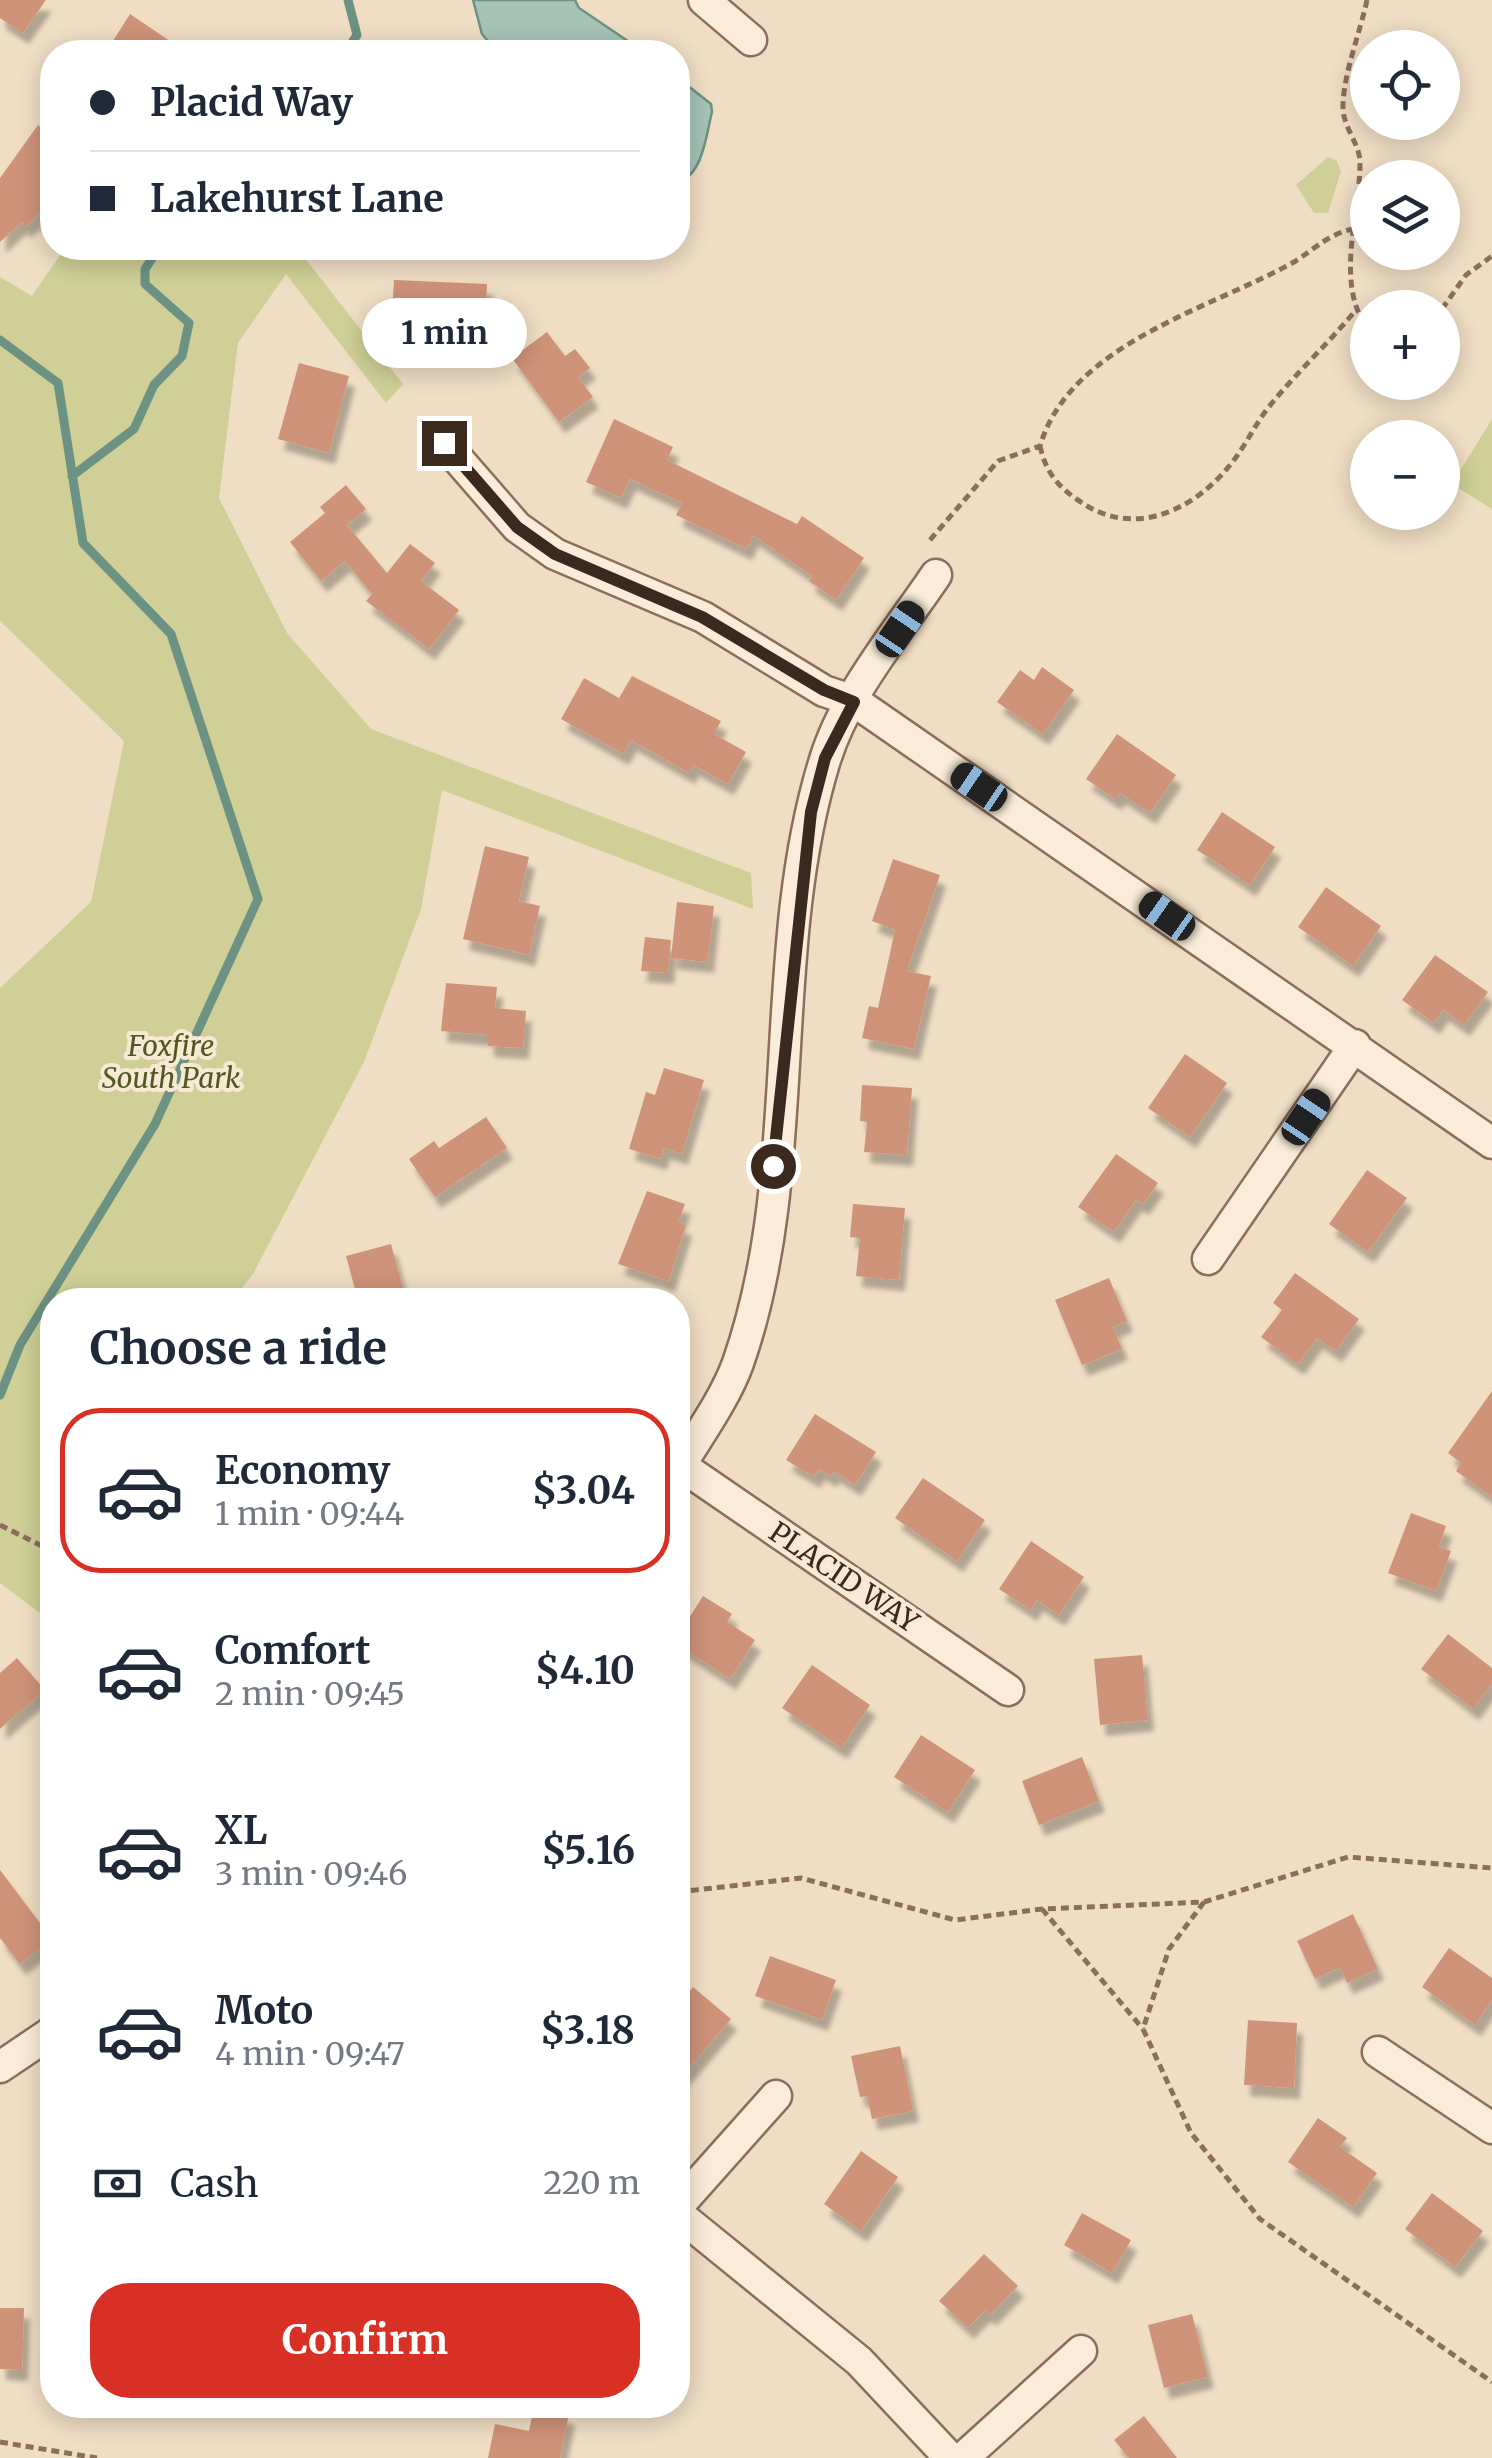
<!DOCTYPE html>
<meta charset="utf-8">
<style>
:root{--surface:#fff;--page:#f2f2f3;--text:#1f2937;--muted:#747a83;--line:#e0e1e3;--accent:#d93025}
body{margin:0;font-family:Merriweather,serif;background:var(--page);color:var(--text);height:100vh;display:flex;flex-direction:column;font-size:38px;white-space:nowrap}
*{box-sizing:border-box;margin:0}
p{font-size:32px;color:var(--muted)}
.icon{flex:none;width:55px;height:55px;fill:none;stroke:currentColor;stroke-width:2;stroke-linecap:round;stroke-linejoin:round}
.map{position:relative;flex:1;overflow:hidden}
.side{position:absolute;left:40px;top:1288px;width:650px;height:1130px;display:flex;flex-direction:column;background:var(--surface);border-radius:40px;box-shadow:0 5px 25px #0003}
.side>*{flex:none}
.guide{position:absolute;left:40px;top:40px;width:650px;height:220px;border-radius:40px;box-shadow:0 5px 25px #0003;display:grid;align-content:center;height:220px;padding:0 50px;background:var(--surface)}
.tools{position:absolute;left:1350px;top:30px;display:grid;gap:20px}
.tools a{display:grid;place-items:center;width:110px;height:110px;border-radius:50%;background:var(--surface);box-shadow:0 5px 25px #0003;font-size:50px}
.end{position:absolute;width:45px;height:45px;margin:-22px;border:12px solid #3b291e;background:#fff;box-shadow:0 0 0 5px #fff}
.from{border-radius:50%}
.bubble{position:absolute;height:70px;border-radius:35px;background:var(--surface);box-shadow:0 5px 25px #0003;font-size:32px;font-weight:700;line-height:70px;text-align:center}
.car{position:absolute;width:30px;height:60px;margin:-30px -15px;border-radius:12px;box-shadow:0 0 8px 2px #0007;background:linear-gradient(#222 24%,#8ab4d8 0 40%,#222 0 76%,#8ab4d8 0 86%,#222 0)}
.guide b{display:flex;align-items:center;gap:35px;height:95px;font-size:38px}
.guide b+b{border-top:2px solid var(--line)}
.guide i{width:25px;height:25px;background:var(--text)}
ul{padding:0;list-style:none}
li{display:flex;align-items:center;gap:30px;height:165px;margin:0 20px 15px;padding:0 30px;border:5px solid transparent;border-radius:40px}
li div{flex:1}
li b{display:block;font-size:38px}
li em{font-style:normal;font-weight:700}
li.current{border-color:var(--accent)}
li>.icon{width:90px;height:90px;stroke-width:1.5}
h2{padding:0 50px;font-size:45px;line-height:120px}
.pay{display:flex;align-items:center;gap:25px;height:110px;padding:0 50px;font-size:38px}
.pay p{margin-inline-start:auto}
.cta{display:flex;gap:20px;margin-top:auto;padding:20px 50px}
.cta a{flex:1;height:115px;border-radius:40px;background:var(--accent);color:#fff;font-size:40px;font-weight:700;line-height:115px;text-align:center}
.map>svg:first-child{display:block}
.green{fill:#cfcf97}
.water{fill:#a6c3b7;stroke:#6c9284;stroke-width:2.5}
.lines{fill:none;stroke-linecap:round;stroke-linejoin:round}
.stream{stroke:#6c9284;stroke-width:9}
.building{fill:#cf9379;filter:url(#shadow)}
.street-casing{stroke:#8c6e5a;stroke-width:35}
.path{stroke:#8c6e5a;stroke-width:5;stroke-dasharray:8 5;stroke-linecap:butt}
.street{stroke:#faecd8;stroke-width:30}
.route{stroke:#3b291e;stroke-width:12}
.labels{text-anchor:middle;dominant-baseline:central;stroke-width:8;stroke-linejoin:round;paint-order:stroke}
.park-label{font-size:28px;font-style:italic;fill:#515824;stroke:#f7e9d4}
.street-label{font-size:28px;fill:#3b291e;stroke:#f7e9d4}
</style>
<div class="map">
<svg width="1492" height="2458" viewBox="0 0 1492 2458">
<defs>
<filter id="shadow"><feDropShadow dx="6" dy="11" stdDeviation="2.5" flood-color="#0004"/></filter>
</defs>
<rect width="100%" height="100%" fill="#f0dec4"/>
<path class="green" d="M 1328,157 L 1336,160 L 1341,171 L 1328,213 L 1314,213 L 1296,185 Z
M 65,248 L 304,248 L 301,253 L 403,384 L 386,403 L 286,274 L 238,343 L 219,498 L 287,633 L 371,729 L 751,873 L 753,909 L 442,790 L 421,909 L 364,1062 L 253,1274 L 232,1300 L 52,1300 L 52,1622 L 0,1583 L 0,988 L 91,902 L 124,741 L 0,621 L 0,277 L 32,296 Z
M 1492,419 L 1492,509 L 1452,484 Z"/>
<path class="water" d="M 473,0 L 575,0 L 579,8 L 644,52 L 497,52 L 482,34 Z
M 678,78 L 711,104 L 712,112 C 706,135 703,175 678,182 Z"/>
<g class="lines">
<path class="stream" d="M 346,52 L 357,35 L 348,0
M 0,340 L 58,383 L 83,543 L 171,634 L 258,899 L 155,1124 L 20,1345 L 0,1395
M 72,476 L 134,429 L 154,385 L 182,356 L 189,323 L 145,284 L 145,269 L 159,248"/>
</g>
<path class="building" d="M 0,0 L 46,0 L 23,33 L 0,18 Z
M 130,14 L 186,52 L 106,52 Z
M 38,125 L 52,135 L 52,208 L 46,208 L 25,227 L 22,222 L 0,242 L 0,178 Z
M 394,280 L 487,284 L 485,335 L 391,330 Z
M 547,332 L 565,356 L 575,349 L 590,368 L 578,377 L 593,397 L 559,422 L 512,358 Z
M 299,363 L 349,376 L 329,453 L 278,439 Z
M 614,419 L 673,447 L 667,460 L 797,524 L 802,516 L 864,558 L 836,600 L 809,581 L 812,576 L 753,535 L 746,549 L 676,515 L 682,503 L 630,479 L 621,498 L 586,482 Z
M 346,485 L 366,509 L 347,525 L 387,573 L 410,544 L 435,563 L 421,581 L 459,610 L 429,649 L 366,601 L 372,594 L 345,561 L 321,581 L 290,542 L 325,513 L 320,507 Z
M 1042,667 L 1074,690 L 1043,734 L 997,702 L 1020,670 L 1034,680 Z
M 632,676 L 721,721 L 714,734 L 746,752 L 728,784 L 693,765 L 689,773 L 631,740 L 623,754 L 561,719 L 584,678 L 619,698 Z
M 1117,734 L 1176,775 L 1150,813 L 1120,793 L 1115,799 L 1086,779 Z
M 1222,812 L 1275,847 L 1250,885 L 1197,850 Z
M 485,846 L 529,857 L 519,901 L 540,906 L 529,955 L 463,939 Z
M 893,859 L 940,875 L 907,971 L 931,976 L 914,1049 L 862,1038 L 869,1006 L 878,1008 L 895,930 L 872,921 Z
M 1326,887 L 1381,926 L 1353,966 L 1298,927 Z
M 677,902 L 714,906 L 708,962 L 671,958 Z
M 645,937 L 671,940 L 668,973 L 641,971 Z
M 1435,955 L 1488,992 L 1464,1025 L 1443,1010 L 1434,1023 L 1402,1000 Z
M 446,983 L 497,987 L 495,1008 L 526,1011 L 523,1048 L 488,1046 L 488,1035 L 441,1031 Z
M 1185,1054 L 1227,1083 L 1190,1137 L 1148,1108 Z
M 664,1068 L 704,1080 L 682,1154 L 664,1148 L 661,1159 L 629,1149 L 646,1092 L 655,1095 Z
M 862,1085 L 912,1088 L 907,1155 L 864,1152 L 867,1122 L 860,1121 Z
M 486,1117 L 507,1148 L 435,1197 L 409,1159 L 434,1141 L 439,1148 Z
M 1116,1154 L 1158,1183 L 1143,1204 L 1136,1200 L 1114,1232 L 1078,1207 Z
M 1367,1170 L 1407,1198 L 1368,1252 L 1329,1224 Z
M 647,1191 L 685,1204 L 678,1222 L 686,1225 L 669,1281 L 618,1264 Z
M 853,1204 L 905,1208 L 899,1280 L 856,1276 L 860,1238 L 850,1237 Z
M 391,1244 L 406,1300 L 358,1300 L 346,1256 Z
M 1295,1273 L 1359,1319 L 1336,1351 L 1317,1338 L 1298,1364 L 1261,1337 L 1282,1310 L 1273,1303 Z
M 1109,1278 L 1127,1321 L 1113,1327 L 1122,1349 L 1082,1365 L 1055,1300 Z
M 1492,1391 L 1492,1497 L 1456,1471 L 1461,1463 L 1448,1453 Z
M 815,1414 L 876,1452 L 855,1485 L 834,1471 L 831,1476 L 819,1469 L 814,1477 L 786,1460 Z
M 923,1478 L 985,1520 L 957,1561 L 895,1518 Z
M 1411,1513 L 1446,1526 L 1439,1547 L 1451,1551 L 1436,1591 L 1388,1573 Z
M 1031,1541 L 1084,1577 L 1059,1615 L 1037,1600 L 1031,1610 L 999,1589 Z
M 703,1596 L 732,1614 L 727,1622 L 755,1640 L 730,1679 L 678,1645 L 678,1635 Z
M 1448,1634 L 1492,1668 L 1492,1684 L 1473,1709 L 1421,1669 Z
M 1142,1655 L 1148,1720 L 1100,1725 L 1094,1659 Z
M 17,1658 L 45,1690 L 0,1729 L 0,1673 Z
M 812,1665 L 870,1705 L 841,1748 L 782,1708 Z
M 921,1735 L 975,1770 L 948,1812 L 894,1777 Z
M 1082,1757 L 1099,1801 L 1039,1825 L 1022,1781 Z
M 0,1870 L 52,1939 L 20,1964 L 0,1938 Z
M 1353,1914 L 1378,1969 L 1347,1983 L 1340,1967 L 1315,1979 L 1297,1941 Z
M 1449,1948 L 1492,1978 L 1492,2000 L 1475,2025 L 1422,1987 Z
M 770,1956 L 836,1980 L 822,2020 L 755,1996 Z
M 693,1987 L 731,2019 L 678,2081 L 678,2005 Z
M 1248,2020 L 1297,2023 L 1294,2088 L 1244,2085 Z
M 900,2046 L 913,2111 L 872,2119 L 867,2096 L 860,2097 L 851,2056 Z
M 1318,2118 L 1347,2138 L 1340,2147 L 1377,2173 L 1353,2207 L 1288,2162 Z
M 861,2151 L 898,2177 L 861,2231 L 824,2204 Z
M 1432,2193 L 1483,2231 L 1455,2267 L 1405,2229 Z
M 1082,2213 L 1131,2240 L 1112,2273 L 1064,2245 Z
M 984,2254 L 1018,2286 L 990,2315 L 985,2310 L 968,2328 L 939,2301 Z
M 0,2308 L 24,2308 L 22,2370 L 0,2369 Z
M 1192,2314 L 1208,2377 L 1164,2388 L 1148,2325 Z
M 534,2406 L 569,2414 L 560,2458 L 488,2458 L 495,2424 L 529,2431 Z
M 1144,2416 L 1177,2458 L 1129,2458 L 1114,2440 Z"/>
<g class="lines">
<defs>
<path id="street" d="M 704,0 L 751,40
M 444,443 L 517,527 L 555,554 L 703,617 L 824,691 L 854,701 L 1492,1143
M 1208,1259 L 1355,1045
M 680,1465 L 1008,1690
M 678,1469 C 698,1436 725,1399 738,1363 C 805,1172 765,957 824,763 C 844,695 897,633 936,575
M 1378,2052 L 1492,2128
M 0,2067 L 52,2032
M 678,2206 L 776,2096
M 678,2214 L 859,2361 L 950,2458
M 963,2458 L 1081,2351"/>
</defs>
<use href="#street" class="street-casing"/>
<path class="path" d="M 1367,0 C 1360,33 1344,72 1343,105 C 1342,127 1360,143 1360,163 C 1360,215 1334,284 1368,329
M 1442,309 L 1466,275 L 1492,256
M 1040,446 C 1046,474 1060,489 1084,504 C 1136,538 1195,509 1230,465 C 1245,447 1254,426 1268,408 C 1295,374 1327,345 1355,311
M 930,540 L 998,461 L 1040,446 C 1070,344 1210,309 1294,262 C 1315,249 1328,234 1353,229
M 0,1525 L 52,1551
M 678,1892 L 801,1878 L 955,1920 L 1042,1909 L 1204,1902 L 1348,1857 L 1492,1868
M 1204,1902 L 1169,1949 L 1143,2029 L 1191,2133 L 1260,2219 L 1492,2382
M 1042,1909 L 1143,2029
M 0,2442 L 97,2458"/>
<use href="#street" class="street"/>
</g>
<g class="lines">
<path class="route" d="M 444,443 L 517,527 L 555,554 L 702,617 L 824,690 L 854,702 L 825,758 L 811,812 L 773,1166"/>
</g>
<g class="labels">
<g class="park-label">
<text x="171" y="1046">Foxfire<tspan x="171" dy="32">South Park</tspan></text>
</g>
<g class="street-label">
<text transform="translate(844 1577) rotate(34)">PLACID WAY</text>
</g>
</g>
</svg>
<div class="tools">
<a><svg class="icon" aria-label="locate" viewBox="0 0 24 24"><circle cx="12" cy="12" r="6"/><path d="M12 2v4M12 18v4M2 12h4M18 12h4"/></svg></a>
<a><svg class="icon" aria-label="layers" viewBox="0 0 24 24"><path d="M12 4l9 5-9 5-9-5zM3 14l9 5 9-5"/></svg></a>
<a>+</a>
<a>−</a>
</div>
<i class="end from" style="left:773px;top:1166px"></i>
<i class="end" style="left:444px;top:443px"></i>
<div class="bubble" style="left:362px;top:298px;width:165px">1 min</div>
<i class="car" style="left:900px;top:629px;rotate:34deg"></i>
<i class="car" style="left:979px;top:787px;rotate:304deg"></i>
<i class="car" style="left:1167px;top:916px;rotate:305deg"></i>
<i class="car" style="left:1306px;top:1117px;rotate:34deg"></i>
<div class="guide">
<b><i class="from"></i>Placid Way</b>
<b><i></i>Lakehurst Lane</b>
</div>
<section class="side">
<h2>Choose a ride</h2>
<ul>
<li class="current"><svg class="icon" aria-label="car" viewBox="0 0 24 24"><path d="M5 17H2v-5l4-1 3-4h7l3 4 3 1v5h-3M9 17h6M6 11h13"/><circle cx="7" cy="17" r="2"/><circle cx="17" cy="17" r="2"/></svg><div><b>Economy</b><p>1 min · 09:44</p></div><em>$3.04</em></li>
<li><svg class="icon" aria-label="car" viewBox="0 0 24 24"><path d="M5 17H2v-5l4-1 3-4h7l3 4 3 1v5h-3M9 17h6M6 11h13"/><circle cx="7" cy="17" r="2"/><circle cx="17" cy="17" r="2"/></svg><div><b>Comfort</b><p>2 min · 09:45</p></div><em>$4.10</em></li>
<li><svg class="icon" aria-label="car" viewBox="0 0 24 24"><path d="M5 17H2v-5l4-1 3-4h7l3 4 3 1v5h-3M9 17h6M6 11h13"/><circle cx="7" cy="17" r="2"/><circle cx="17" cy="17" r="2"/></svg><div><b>XL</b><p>3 min · 09:46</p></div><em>$5.16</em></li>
<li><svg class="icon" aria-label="car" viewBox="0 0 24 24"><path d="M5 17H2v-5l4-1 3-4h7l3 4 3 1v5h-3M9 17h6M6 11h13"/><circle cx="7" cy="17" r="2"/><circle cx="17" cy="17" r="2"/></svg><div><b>Moto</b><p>4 min · 09:47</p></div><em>$3.18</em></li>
</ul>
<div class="pay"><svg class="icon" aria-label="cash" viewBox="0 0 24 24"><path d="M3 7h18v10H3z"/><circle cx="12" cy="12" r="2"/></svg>Cash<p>220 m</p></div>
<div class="cta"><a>Confirm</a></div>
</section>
</div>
